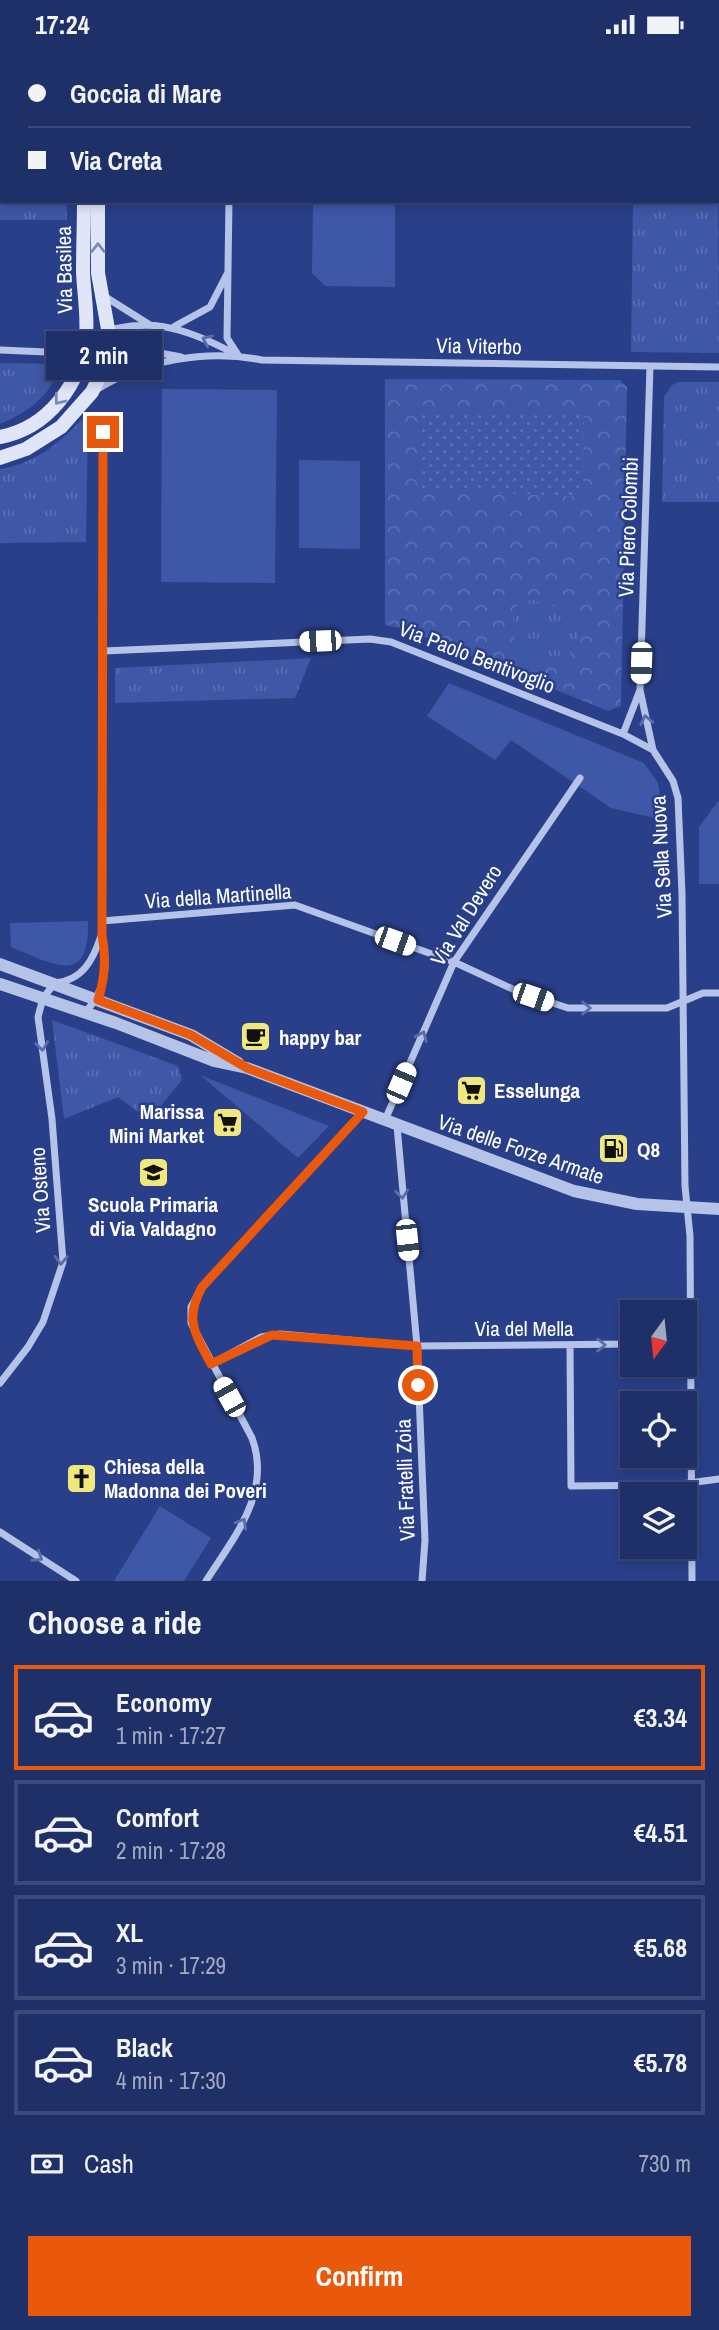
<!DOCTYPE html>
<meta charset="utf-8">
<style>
:root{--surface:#1f2f67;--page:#27376d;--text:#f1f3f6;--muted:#a1a9c0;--line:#3c4a7b;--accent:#ea580c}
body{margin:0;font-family:"Archivo Narrow",sans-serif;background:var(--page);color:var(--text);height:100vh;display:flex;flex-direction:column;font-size:26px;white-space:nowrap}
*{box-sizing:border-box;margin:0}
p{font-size:23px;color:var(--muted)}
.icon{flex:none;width:38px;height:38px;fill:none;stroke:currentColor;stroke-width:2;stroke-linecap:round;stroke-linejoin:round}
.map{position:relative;height:1532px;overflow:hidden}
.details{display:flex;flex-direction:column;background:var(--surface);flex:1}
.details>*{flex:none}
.banner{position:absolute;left:0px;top:0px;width:719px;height:154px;box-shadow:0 4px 10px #0003,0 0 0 2px var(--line);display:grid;align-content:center;height:154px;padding:0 28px;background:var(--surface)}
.needle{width:46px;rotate:195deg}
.controls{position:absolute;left:620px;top:1251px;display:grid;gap:14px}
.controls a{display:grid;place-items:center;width:77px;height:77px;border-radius:0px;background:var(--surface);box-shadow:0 4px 10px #0003,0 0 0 2px var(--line);font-size:35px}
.end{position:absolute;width:32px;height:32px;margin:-16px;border:9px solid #ea580c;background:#fff;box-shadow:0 0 0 4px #fff}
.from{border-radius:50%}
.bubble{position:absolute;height:49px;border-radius:0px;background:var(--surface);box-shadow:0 4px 10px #0003,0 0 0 2px var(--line);font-size:23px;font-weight:700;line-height:49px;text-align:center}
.car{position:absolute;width:21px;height:42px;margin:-21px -10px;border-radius:9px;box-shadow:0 0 5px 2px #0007;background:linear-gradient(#fff 24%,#345 0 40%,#fff 0 76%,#345 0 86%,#fff 0)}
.banner b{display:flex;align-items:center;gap:24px;height:66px;font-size:26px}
.banner b+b{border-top:2px solid var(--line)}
.banner i{width:18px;height:18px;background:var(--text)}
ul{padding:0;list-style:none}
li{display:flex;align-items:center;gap:21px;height:105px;margin:0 14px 10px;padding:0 14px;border:4px solid var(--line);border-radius:0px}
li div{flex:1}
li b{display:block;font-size:26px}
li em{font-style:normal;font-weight:700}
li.active{border-color:var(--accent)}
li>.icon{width:63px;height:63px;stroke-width:1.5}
h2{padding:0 28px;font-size:32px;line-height:84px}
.pay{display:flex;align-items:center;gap:18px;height:77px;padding:0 28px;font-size:26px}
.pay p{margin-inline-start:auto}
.button{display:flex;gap:14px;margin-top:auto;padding:14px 28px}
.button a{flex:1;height:80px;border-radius:0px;background:var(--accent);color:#fff;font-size:28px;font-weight:700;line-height:80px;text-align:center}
.status{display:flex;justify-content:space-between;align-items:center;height:49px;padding:0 35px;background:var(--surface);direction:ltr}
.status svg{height:19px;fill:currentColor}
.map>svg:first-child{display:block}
.grass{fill:#3e57a6}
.forest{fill:url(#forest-crowns)}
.park{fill:url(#park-tufts)}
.garden{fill:url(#garden-dots)}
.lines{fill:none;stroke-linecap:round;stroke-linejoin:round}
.minor{stroke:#b6c3e9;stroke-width:7}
.tertiary{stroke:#b6c3e9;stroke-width:12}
.secondary{stroke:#e0e6f8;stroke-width:14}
.oneway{stroke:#7b8abb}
.oneway2{stroke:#5a6dab}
.route{stroke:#ea580c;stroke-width:9}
.labels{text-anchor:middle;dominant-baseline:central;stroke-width:5;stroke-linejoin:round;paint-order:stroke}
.street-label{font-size:21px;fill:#fff;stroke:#293f89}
.poi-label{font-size:21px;font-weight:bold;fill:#fff;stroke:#293f89;text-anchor:start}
</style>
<div class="status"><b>17:24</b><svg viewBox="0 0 49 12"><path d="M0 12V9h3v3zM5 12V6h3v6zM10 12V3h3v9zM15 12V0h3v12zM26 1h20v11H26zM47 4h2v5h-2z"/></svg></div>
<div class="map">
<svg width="719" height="1532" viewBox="0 0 719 1532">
<defs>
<pattern id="forest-crowns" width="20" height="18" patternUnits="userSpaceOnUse" patternTransform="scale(1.75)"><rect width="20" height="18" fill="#3e57a6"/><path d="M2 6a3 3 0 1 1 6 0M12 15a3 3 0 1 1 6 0" fill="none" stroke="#5b70b3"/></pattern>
<pattern id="park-tufts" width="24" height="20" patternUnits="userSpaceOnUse" patternTransform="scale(1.75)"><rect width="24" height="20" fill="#3e57a6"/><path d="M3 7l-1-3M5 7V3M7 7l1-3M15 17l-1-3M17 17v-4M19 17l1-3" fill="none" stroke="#5b70b3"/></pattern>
<pattern id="garden-dots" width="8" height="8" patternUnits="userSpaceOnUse" patternTransform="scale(1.75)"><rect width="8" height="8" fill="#3e57a6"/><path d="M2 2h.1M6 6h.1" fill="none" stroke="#5b70b3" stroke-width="1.8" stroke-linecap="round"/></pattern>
</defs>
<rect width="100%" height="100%" fill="#293f89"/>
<path class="grass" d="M 313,152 L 395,152 L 395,238 L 325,237 L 312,224 Z
M 162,340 L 277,341 L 275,534 L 161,533 Z
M 299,411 L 360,412 L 360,500 L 299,499 Z
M 449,634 L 644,714 L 658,734 L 664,771 L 611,759 L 511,691 L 495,711 L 427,667 Z
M 719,751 L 719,835 L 699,835 L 699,778 Z
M 88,872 C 90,939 53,915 11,898 L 10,874 Z
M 200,1026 L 329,1077 L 298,1109 Z
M 160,1457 L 211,1489 L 184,1532 L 114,1532 Z"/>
<path class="forest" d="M 385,330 L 620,331 L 627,338 L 621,657 L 608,662 L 404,580 L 385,576 Z"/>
<path class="park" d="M 0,81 L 2,152 L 67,152 L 67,171 L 0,171 Z
M 718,126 L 719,304 L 631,303 L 633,152 L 718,152 Z
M 0,314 L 63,315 C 49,346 32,362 0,375 Z
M 677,333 L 719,333 L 719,453 L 662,453 L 664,348 L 671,337 Z
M 88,364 L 86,493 L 0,494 L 0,420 C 38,414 63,391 88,364 Z
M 534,551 C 544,554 557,557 565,563 C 616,602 502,664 514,559 L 521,552 Z
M 311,609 L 295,649 L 115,654 L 115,619 Z
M 52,971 L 178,1017 L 182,1031 L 149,1071 L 118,1048 L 64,1070 Z"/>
<path class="garden" d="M 421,362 L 584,366 L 583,448 L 420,440 Z"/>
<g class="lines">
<path class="minor" d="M 694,0 L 694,2
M 718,43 L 719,43
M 229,152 L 227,289 L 238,306
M 104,247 L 150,276
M 175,277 L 210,258 L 227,225
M 86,289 C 145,265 183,277 237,306
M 86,290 L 181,308
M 0,301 L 70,304
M 650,317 L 640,641 L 653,701
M 96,341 C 145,311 205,300 262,311 L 719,318
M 104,602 L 370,590 L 391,593 L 623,685 L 653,701 L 673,732 L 678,749 L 682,845 L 685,1137 L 690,1187 L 692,1532
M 623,685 L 640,641
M 102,872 L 295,856 L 454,913 L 519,943 L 568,959 L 667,959 L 703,944 L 719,944
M 85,963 C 106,943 108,914 102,886 L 103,376
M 385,1071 L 454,913 L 580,729
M 397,1077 L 417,1297 L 425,1491 L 422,1532
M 570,1296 L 571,1437 L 674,1436 L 719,1430
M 211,1315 L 261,1288 L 280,1285 L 417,1297 L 632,1295
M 0,1334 L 28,1298 L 43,1273 L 63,1213 L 52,1070 L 38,968 L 43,949 L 55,934 C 83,931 93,911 101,887
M 0,1483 L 76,1532
M 206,1532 C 234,1488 272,1444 252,1389 L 191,1274 L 191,1258 L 202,1238 L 363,1063"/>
<path class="tertiary" d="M 0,915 L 191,986 L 238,1014
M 0,935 L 116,974 L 214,1012 L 247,1019 L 574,1142 L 637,1155 L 719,1160"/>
<path class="secondary" d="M 74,0 L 75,2
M 87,2 L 87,0
M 103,2 L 104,0
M 117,2 L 118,0
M 0,388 C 48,379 81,335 86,288 C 88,266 84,245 83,223 C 83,199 84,176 84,152
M 0,409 L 26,400 L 61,378 L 92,343 L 103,320 L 108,280 L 98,224 L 98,152"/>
</g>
<defs><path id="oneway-chevron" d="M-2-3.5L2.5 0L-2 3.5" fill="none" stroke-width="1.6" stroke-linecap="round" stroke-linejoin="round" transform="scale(1.75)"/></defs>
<g class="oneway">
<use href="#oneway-chevron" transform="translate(98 199) rotate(-90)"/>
<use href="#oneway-chevron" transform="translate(59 351) rotate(128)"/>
</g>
<g class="oneway2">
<use href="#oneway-chevron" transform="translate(207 291) rotate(-156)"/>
<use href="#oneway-chevron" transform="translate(646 671) rotate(-102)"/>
<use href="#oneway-chevron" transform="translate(586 959)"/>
<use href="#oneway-chevron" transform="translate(422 987) rotate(-67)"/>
<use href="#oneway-chevron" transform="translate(42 997) rotate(82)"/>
<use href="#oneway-chevron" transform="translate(402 1145) rotate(84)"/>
<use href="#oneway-chevron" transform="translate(61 1211) rotate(92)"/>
<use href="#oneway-chevron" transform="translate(601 1296)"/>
<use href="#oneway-chevron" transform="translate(242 1474) rotate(-59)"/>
<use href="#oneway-chevron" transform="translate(38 1508) rotate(33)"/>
</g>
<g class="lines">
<path class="route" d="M 103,383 L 102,886 C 106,907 105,930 98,951 L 191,986 L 247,1019 L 363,1063 L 202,1238 C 184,1271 195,1284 211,1315 L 272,1286 L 417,1297 L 418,1336"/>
</g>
<defs>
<symbol id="cafe-square" viewBox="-11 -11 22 22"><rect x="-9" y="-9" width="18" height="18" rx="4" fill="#f0e77d" stroke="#293f89"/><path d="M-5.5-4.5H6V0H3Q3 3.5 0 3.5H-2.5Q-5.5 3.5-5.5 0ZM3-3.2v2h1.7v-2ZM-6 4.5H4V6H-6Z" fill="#111"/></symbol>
<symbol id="supermarket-square" viewBox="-11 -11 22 22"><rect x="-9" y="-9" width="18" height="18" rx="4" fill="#f0e77d" stroke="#293f89"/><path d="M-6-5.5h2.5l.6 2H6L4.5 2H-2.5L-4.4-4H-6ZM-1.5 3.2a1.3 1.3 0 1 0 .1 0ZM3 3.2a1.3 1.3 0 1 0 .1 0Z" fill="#111"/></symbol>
<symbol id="fuel-square" viewBox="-11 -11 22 22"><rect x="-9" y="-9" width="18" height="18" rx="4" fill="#f0e77d" stroke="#293f89"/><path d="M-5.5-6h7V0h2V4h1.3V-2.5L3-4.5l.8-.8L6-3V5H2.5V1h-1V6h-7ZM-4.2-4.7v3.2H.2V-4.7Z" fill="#111"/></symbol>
<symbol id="school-square" viewBox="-11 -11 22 22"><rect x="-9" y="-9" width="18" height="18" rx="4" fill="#f0e77d" stroke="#293f89"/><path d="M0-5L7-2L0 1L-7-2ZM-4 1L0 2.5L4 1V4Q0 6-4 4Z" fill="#111"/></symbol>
<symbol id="church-square" viewBox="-11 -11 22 22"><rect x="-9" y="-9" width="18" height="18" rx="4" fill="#f0e77d" stroke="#293f89"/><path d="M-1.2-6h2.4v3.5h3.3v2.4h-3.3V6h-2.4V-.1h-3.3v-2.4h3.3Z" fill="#111"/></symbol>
</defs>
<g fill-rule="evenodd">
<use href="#cafe-square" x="238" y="970" width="35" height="35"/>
<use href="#supermarket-square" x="454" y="1024" width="35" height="35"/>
<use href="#supermarket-square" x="210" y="1056" width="35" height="35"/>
<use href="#fuel-square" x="596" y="1082" width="35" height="35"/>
<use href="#school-square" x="136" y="1106" width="35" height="35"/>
<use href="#church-square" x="64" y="1412" width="35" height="35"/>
</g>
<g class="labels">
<g class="street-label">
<text transform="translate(64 221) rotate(-91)">Via Basilea</text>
<text transform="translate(479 297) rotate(1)">Via Viterbo</text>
<text transform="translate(628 478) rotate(-88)">Via Piero Colombi</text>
<text transform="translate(477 608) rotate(21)">Via Paolo Bentivoglio</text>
<text transform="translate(661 808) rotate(-93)">Via Sella Nuova</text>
<text transform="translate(218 847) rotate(-4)">Via della Martinella</text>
<text transform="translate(466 866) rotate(-58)">Via Val Devero</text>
<text transform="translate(521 1100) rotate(19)">Via delle Forze Armate</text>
<text transform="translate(40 1141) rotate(-94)">Via Osteno</text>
<text x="524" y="1279">Via del Mella</text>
<text transform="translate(405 1431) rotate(-92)">Via Fratelli Zoia</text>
</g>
<g class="poi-label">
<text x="279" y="988">happy bar</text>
<text x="494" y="1041">Esselunga</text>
<text x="204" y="1062" text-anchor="end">Marissa<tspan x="204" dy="24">Mini Market</tspan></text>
<text x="637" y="1100">Q8</text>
<text x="153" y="1155" text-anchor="middle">Scuola Primaria<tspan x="153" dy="24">di Via Valdagno</tspan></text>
<text x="104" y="1417">Chiesa della<tspan x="104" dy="24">Madonna dei Poveri</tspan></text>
</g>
</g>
</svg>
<div class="controls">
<a><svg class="needle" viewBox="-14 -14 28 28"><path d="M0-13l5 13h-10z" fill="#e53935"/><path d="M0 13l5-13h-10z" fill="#a1a9c0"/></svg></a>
<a><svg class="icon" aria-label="locate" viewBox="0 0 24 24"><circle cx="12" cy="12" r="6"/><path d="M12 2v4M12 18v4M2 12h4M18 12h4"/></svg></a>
<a><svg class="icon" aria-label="layers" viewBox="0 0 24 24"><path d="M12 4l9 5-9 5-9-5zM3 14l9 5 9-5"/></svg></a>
</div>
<i class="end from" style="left:418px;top:1336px"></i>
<i class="end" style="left:103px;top:383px"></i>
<div class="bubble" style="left:46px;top:282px;width:116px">2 min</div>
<i class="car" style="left:320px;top:592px;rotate:268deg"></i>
<i class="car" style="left:641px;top:614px;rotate:182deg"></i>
<i class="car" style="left:395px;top:892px;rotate:110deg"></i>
<i class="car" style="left:533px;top:948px;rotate:109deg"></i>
<i class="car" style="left:401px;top:1034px;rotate:23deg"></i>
<i class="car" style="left:407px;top:1191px;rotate:174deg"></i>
<i class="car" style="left:229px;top:1348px;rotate:331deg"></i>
<div class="banner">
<b><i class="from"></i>Goccia di Mare</b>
<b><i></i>Via Creta</b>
</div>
</div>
<section class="details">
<h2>Choose a ride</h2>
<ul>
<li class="active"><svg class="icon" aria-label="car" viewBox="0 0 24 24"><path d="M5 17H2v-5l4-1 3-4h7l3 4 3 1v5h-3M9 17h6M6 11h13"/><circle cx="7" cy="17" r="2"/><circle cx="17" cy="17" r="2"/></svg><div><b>Economy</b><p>1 min · 17:27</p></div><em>€3.34</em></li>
<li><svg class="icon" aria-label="car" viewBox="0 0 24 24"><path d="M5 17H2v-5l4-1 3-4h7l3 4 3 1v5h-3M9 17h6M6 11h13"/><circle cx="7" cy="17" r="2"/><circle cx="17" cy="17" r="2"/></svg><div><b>Comfort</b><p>2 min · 17:28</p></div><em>€4.51</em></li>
<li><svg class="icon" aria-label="car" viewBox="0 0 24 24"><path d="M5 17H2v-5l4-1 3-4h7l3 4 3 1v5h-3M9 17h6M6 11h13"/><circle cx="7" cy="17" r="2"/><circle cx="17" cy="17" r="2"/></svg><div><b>XL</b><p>3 min · 17:29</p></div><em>€5.68</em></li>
<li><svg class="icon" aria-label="car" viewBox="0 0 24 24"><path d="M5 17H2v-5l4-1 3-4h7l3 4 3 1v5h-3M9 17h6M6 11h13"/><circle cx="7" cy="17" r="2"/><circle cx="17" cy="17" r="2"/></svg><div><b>Black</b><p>4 min · 17:30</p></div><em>€5.78</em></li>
</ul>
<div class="pay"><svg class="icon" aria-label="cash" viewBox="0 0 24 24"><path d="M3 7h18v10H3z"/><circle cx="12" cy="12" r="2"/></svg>Cash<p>730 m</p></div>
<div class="button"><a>Confirm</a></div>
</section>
